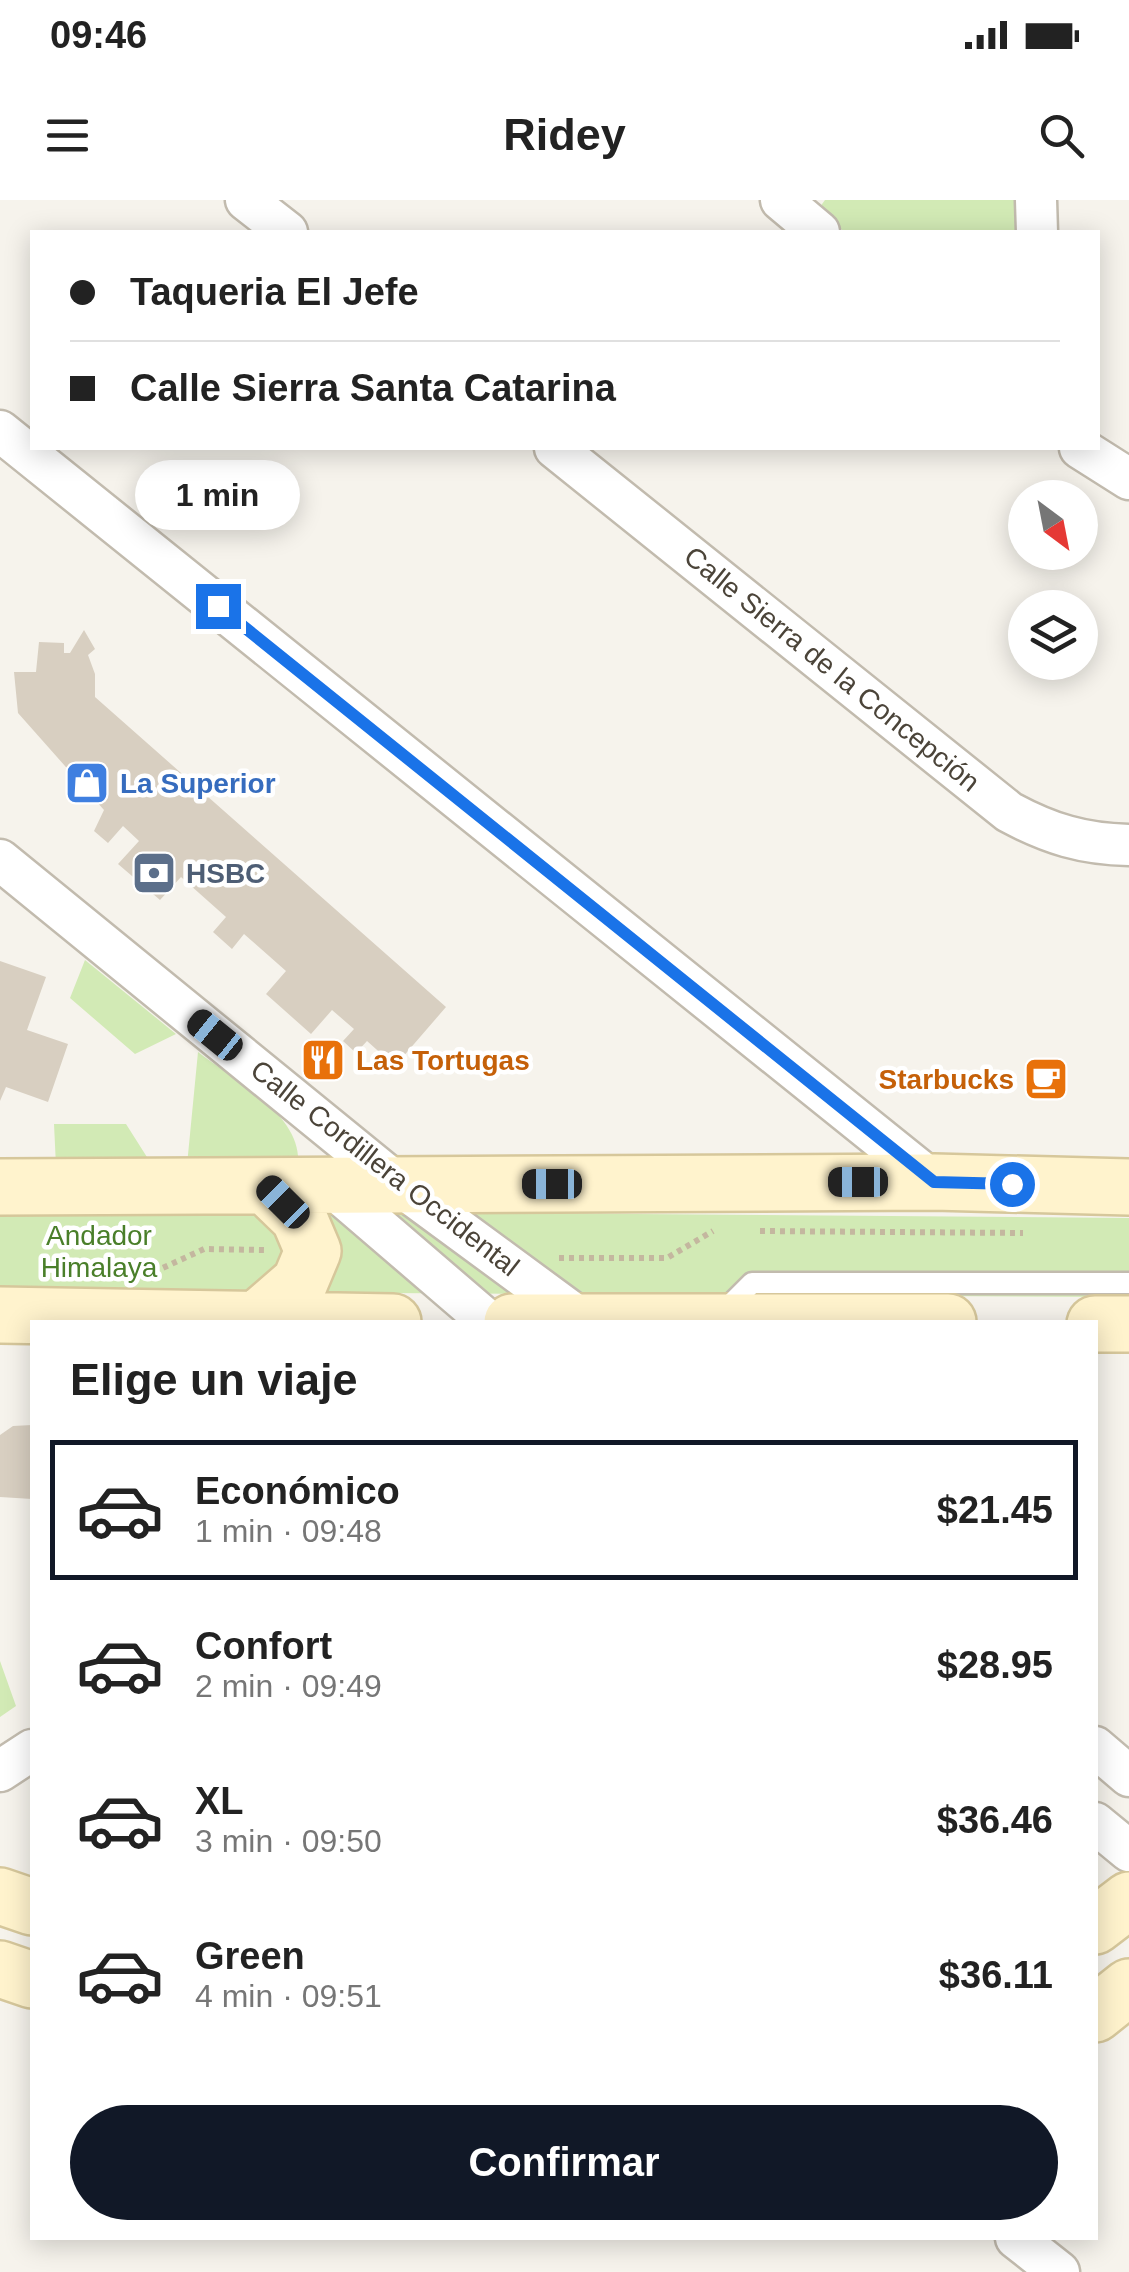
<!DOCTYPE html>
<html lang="es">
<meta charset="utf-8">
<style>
:root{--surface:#fff;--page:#f2f2f2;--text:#222;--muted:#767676;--line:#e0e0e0;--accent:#111827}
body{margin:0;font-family:Arial,sans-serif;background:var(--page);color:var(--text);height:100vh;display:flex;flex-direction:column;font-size:38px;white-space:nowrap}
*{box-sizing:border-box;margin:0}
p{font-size:32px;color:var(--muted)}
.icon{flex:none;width:55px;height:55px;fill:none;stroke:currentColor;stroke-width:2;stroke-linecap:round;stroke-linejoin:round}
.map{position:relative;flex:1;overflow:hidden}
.drawer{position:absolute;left:30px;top:1120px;width:1068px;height:920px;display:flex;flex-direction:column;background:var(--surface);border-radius:0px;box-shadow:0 5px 25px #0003}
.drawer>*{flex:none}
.guide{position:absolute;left:30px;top:30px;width:1070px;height:220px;border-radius:0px;box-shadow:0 5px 25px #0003;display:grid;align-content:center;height:220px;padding:0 40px;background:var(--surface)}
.needle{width:65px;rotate:148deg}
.fabs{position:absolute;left:1008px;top:280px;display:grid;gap:20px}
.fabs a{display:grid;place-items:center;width:90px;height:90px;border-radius:50%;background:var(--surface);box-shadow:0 5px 25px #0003;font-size:50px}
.end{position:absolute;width:45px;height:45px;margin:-22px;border:12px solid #1a73e8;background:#fff;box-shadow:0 0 0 5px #fff}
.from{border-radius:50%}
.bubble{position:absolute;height:70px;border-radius:35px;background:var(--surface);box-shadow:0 5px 25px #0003;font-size:32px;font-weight:700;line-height:70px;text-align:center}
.car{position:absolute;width:30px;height:60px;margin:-30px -15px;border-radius:12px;box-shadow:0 0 8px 2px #0007;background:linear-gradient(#222 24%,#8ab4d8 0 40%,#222 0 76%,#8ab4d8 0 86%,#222 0)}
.guide b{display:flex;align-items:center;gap:35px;height:95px;font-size:38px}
.guide b+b{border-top:2px solid var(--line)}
.guide i{width:25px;height:25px;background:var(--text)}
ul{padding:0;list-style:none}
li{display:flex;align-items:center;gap:30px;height:140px;margin:0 20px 15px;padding:0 20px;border:5px solid transparent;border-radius:0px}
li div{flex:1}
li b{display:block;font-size:38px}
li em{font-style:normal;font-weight:700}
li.selected{border-color:var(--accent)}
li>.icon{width:90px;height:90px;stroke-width:1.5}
h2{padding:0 40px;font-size:45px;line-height:120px}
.primary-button{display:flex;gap:20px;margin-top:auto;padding:20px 40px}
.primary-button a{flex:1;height:115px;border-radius:60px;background:var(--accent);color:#fff;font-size:40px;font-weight:700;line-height:115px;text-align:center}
.status{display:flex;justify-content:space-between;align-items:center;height:70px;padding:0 50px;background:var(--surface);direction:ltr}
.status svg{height:28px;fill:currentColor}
header{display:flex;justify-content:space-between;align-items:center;height:130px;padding:0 40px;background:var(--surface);font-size:45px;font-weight:700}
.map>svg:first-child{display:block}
.green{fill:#d2eab5}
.building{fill:#d8cfc1}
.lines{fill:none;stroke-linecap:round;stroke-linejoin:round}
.lane-casing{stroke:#c2bbae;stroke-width:25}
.street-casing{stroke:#c2bbae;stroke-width:45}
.secondary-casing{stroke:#d6c79b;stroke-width:60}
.path{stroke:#c4b79f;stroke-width:6;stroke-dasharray:5 5;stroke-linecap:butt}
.lane{stroke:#fff;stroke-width:20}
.street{stroke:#fff;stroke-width:40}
.secondary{stroke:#fff3cd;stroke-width:55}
.route{stroke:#1a73e8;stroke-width:12}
.labels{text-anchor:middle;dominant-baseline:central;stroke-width:9;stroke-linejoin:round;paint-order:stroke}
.street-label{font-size:28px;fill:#4b4439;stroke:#fff}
.shop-label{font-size:28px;font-weight:bold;fill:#366cbe;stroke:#fff;text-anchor:start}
.service-label{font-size:28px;font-weight:bold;fill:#4e5e75;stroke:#fff;text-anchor:start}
.food-label{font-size:28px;font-weight:bold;fill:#c56008;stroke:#fff;text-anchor:start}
.park-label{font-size:28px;fill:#4a7f2a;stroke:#fff}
</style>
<div class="status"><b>09:46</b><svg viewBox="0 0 49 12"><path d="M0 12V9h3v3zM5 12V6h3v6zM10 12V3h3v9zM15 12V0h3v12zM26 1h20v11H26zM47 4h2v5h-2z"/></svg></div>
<header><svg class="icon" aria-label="menu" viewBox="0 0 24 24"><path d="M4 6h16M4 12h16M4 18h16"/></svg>Ridey<svg class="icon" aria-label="search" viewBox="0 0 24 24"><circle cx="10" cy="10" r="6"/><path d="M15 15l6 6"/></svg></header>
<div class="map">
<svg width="1129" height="2072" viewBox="0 0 1129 2072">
<rect width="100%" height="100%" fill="#f6f3ec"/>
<path class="green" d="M 825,0 L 1016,0 L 1017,32 L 845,32 L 817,11 Z
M 85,760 L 176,834 L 135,854 L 70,798 Z
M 198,852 C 231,878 295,911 298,956 L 279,962 L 187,965 Z
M 54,924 L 126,924 L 152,965 L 56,966 Z
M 0,1009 L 1129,1018 L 1129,1097 L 0,1091 Z
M 0,1461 L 16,1506 L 0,1517 Z"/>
<path class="building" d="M 84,430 L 95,449 L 88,455 L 95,474 L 95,497 L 446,807 L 395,866 L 367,841 L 356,853 L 343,841 L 354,829 L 332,810 L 311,834 L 266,794 L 286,771 L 244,734 L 232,749 L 213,732 L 226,717 L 181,677 L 160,700 L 118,664 L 139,641 L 123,626 L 108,643 L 94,631 L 104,610 L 18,513 L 14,472 L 36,472 L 39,442 L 64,443 L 64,453 L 70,453 Z
M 0,761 L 46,777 L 27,830 L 68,844 L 48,902 L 6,887 L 0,901 Z
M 32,1225 L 32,1299 L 0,1297 L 0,1235 L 13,1226 Z"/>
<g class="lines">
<defs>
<path id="lane" d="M 724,1111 L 752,1083 L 1129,1083"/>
<path id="street" d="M 246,0 L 287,32
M 781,0 L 819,32
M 1036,0 L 1037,32
M 0,231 L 934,982
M 555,248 L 1009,612 C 1050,634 1083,644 1129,645
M 1080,248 L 1129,279
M 0,660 L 400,986 L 585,1122
M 333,988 L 489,1122
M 1095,1547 L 1129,1576
M 0,1571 L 32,1550
M 1095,1623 L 1129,1651
M 1016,2038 L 1059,2072"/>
<path id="secondary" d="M 0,987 L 934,982 L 1129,987
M 0,1115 L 393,1122
M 255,1121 L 300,1082 L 313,1051 L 299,1018 L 267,987
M 512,1122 L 948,1122
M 1095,1124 L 1129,1124
M 0,1696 L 32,1707
M 1095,1726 L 1129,1700
M 0,1769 L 32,1780
M 1095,1814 L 1129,1787"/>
</defs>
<use href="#lane" class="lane-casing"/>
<use href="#street" class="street-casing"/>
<use href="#secondary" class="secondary-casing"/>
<path class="path" d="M 760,1031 L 1023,1033
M 559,1058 L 667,1058 L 713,1031
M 154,1072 L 204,1049 L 266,1050"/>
<use href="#lane" class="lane"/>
<use href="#street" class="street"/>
<use href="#secondary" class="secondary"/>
</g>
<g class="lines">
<path class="route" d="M 218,406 L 934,982 L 1012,984"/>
</g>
<defs>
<symbol id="shop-square" viewBox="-11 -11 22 22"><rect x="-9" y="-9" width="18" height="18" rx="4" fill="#3f7fe0" stroke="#fff"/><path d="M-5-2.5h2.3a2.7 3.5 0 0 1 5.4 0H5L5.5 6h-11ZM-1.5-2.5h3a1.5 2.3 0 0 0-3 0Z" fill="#fff"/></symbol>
<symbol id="bank-square" viewBox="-11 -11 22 22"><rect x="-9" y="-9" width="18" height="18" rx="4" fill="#5c6f8a" stroke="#fff"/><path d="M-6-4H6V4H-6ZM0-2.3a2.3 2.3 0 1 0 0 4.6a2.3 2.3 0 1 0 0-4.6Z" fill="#fff"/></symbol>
<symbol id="restaurant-square" viewBox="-11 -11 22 22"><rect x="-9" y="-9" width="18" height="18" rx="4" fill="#e8710a" stroke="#fff"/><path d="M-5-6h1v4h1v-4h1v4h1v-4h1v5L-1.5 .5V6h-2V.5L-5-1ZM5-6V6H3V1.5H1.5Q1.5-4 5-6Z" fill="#fff"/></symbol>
<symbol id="cafe-square" viewBox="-11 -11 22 22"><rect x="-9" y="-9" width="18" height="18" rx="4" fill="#e8710a" stroke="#fff"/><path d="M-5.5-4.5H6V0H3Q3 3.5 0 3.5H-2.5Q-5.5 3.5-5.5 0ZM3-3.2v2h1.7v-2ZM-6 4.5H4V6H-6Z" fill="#fff"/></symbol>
</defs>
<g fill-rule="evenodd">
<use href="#shop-square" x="62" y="558" width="50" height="50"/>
<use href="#bank-square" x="129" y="648" width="50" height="50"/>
<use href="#restaurant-square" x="298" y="835" width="50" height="50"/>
<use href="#cafe-square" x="1021" y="854" width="50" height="50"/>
</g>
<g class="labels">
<g class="street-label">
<text transform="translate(832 469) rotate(39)">Calle Sierra de la Concepción</text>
<text transform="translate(385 968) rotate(38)">Calle Cordillera Occidental</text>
</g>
<g class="shop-label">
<text x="120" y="583">La Superior</text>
</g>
<g class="service-label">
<text x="186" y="673">HSBC</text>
</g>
<g class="food-label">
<text x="356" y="860">Las Tortugas</text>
<text x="1014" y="879" text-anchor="end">Starbucks</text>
</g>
<g class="park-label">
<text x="99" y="1035">Andador<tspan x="99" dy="32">Himalaya</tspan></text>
</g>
</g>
</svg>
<div class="fabs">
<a><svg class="needle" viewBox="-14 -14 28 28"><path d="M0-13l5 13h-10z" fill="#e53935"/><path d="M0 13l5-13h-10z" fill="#767676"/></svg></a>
<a><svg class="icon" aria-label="layers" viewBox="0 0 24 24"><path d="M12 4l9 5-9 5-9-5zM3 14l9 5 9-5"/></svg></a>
</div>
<i class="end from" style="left:1012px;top:984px"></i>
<i class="end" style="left:218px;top:406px"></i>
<div class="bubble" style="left:135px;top:260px;width:165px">1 min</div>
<i class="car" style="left:215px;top:835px;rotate:309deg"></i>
<i class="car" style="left:858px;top:982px;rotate:270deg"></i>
<i class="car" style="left:552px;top:984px;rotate:270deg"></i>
<i class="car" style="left:283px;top:1002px;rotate:315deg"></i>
<div class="guide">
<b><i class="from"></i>Taqueria El Jefe</b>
<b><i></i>Calle Sierra Santa Catarina</b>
</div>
<section class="drawer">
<h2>Elige un viaje</h2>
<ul>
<li class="selected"><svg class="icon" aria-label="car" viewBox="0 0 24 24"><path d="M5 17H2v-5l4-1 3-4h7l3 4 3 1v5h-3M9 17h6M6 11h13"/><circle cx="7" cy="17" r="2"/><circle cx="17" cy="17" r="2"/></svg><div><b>Económico</b><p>1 min · 09:48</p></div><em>$21.45</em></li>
<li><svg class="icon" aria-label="car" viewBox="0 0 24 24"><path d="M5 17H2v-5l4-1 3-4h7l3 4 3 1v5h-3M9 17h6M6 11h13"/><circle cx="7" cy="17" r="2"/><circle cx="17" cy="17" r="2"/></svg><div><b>Confort</b><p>2 min · 09:49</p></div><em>$28.95</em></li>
<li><svg class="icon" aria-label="car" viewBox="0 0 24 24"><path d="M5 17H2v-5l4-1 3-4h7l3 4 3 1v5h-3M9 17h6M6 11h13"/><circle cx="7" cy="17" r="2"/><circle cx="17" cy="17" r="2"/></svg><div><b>XL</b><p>3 min · 09:50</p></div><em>$36.46</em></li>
<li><svg class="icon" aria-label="car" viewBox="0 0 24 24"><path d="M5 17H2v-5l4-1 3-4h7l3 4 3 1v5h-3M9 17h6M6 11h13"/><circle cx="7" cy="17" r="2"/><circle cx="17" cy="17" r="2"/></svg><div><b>Green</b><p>4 min · 09:51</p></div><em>$36.11</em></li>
</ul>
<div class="primary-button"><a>Confirmar</a></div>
</section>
</div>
